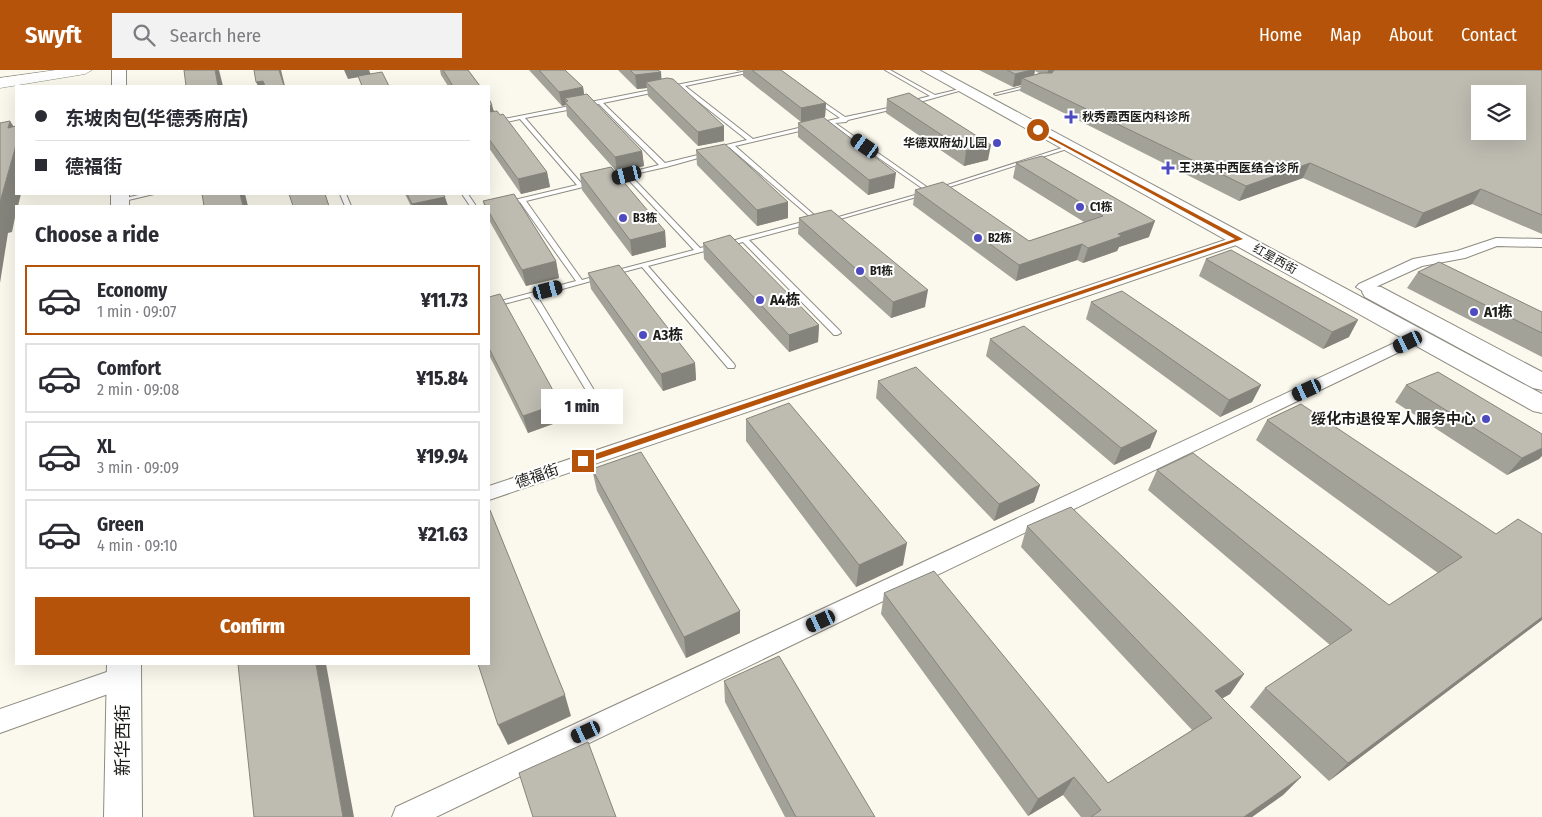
<!DOCTYPE html>
<meta charset="utf-8">
<style>
:root{--surface:#fff;--page:#f2f2f3;--text:#2b2b33;--muted:#7c7c81;--line:#e1e1e2;--accent:#b45309}
body{margin:0;font-family:"Fira Sans Condensed","Noto Sans SC",sans-serif;background:var(--page);color:var(--text);height:100vh;display:flex;flex-direction:column;font-size:19px;white-space:nowrap}
*{box-sizing:border-box;margin:0}
p{font-size:16px;color:var(--muted)}
.icon{flex:none;width:28px;height:28px;fill:none;stroke:currentColor;stroke-width:2;stroke-linecap:round;stroke-linejoin:round}
.map{position:relative;flex:1;overflow:hidden}
.side{position:absolute;left:15px;top:135px;width:475px;height:460px;display:flex;flex-direction:column;background:var(--surface);border-radius:0px;box-shadow:0 5px 20px #0002}
.side>*{flex:none}
.guide{position:absolute;left:15px;top:15px;width:475px;height:110px;border-radius:0px;box-shadow:0 5px 20px #0002;display:grid;align-content:center;height:110px;padding:0 20px;background:var(--surface)}
.tools{position:absolute;left:1471px;top:15px;display:grid;gap:10px}
.tools a{display:grid;place-items:center;width:55px;height:55px;border-radius:0px;background:var(--surface);box-shadow:0 5px 20px #0002;font-size:25px}
.end{position:absolute;width:22px;height:22px;margin:-11px;border:6px solid #b45309;background:#fff;box-shadow:0 0 0 2px #fff}
.from{border-radius:50%}
.bubble{position:absolute;height:35px;border-radius:0px;background:var(--surface);box-shadow:0 5px 20px #0002;font-size:16px;font-weight:800;line-height:35px;text-align:center}
.car{position:absolute;width:15px;height:30px;margin:-15px -8px;border-radius:6px;box-shadow:0 0 4px 1px #0007;background:linear-gradient(#222 24%,#8ab4d8 0 40%,#222 0 76%,#8ab4d8 0 86%,#222 0)}
.guide b{display:flex;align-items:center;gap:18px;height:48px;font-size:19px}
.guide b+b{border-top:1px solid var(--line)}
.guide i{width:12px;height:12px;background:var(--text)}
ul{padding:0;list-style:none}
li{display:flex;align-items:center;gap:15px;height:70px;margin:0 10px 8px;padding:0 10px;border:2px solid var(--line);border-radius:0px}
li div{flex:1}
li b{display:block;font-size:19px}
li em{font-style:normal;font-weight:800}
li.current{border-color:var(--accent)}
li>.icon{width:45px;height:45px;stroke-width:1.5}
h2{padding:0 20px;font-size:22px;line-height:60px}
.primary-button{display:flex;gap:10px;margin-top:auto;padding:10px 20px}
.primary-button a{flex:1;height:58px;border-radius:0px;background:var(--accent);color:#fff;font-size:20px;font-weight:800;line-height:58px;text-align:center}
header{display:flex;align-items:center;gap:30px;box-sizing:border-box;height:70px;padding:0 25px;background:var(--accent);color:#fff}
header strong{font-size:24px}
nav{display:flex;gap:28px;margin-inline-start:auto;font-size:18px}
.search{width:350px;height:45px;background:var(--page);display:flex;align-items:center;gap:12px;box-sizing:border-box;padding:0 18px;border-radius:0px;color:var(--muted);font-size:19px}
.map>svg:first-child{display:block}
.lines{fill:none;stroke-linecap:round;stroke-linejoin:round}
.service-casing{stroke:#8e8c82;stroke-width:2}
.minor-casing{stroke:#8e8c82;stroke-width:2}
.secondary-casing{stroke:#8e8c82;stroke-width:2}
.primary-casing{stroke:#8e8c82;stroke-width:1}
.service{fill:#fff;fill-rule:evenodd}
.minor{fill:#fff;fill-rule:evenodd}
.secondary{fill:#fff;fill-rule:evenodd}
.primary{fill:#fff;fill-rule:evenodd}
.wall{fill:#a3a298;fill-rule:evenodd}
.shaded-wall{fill:#85847c}
.building{fill:#bebcb1;stroke:#85847c;fill-rule:evenodd}
.route{fill:#b45309}
.poi-dot{fill:#4e4bc1;stroke:#fff;stroke-width:2}
.labels{text-anchor:middle;dominant-baseline:central;stroke-width:4;stroke-linejoin:round;paint-order:stroke}
.far-poi-label{font-size:12px;font-weight:bold;fill:#1d1d19;stroke:#fff;text-anchor:start}
.far-street-label{font-size:12px;fill:#1d1d19;stroke:#fff}
.poi-label{font-size:15px;font-weight:bold;fill:#1d1d19;stroke:#fff;text-anchor:start}
.street-label{font-size:15px;fill:#1d1d19;stroke:#fff}
.near-street-label{font-size:18px;fill:#1d1d19;stroke:#fff}
</style>
<header>
<strong>Swyft</strong>
<div class="search"><svg class="icon" aria-label="search" viewBox="0 0 24 24"><circle cx="10" cy="10" r="6"/><path d="M15 15l6 6"/></svg>Search here</div>
<nav><a>Home</a><a>Map</a><a>About</a><a>Contact</a></nav>
</header>
<div class="map">
<svg width="1542" height="747" viewBox="0 0 1542 747">
<rect width="100%" height="100%" fill="#fbf9ed"/>
<g class="lines">
<defs>
<path id="service" d="M 752,0 L 761,0 L 685,16 L 753,69 L 840,48 L 814,30 L 814,28 L 816,27 L 845,47 L 898,36 L 898,38 L 848,50 L 846,52 L 835,53 L 934,122 L 929,123 L 830,54 L 735,76 L 820,150 L 815,151 L 729,77 L 726,78 L 721,83 L 717,83 L 716,82 L 722,76 L 747,70 L 680,17 L 603,33 L 665,93 L 706,83 L 709,85 L 666,97 L 630,105 L 700,178 L 714,175 L 717,177 L 716,178 L 648,196 L 734,294 L 735,296 L 734,298 L 728,298 L 642,197 L 612,205 L 609,203 L 610,202 L 694,180 L 625,106 L 607,111 L 604,109 L 659,95 L 599,34 L 525,48 L 582,114 L 592,111 L 595,113 L 583,117 L 526,131 L 582,210 L 600,205 L 603,207 L 602,208 L 537,226 L 603,335 L 602,337 L 596,337 L 530,227 L 489,238 L 489,234 L 576,211 L 520,132 L 489,140 L 489,136 L 577,115 L 520,49 L 489,56 L 489,52 Z
M 885,0 L 890,0 L 935,25 L 964,18 L 966,19 L 909,35 L 906,33 L 907,32 L 930,26 Z
M 1032,14 L 1034,14 L 1034,16 L 996,25 L 994,24 Z
M 1068,76 L 1073,77 L 940,120 L 935,119 Z
M 922,123 L 927,124 L 833,151 L 828,150 Z
M 143,124 L 154,124 L 120,132 L 117,130 Z
M 340,124 L 346,124 L 351,136 L 345,136 Z
M 462,124 L 468,124 L 476,136 L 470,136 Z
M 810,150 L 813,152 L 812,153 L 749,170 L 840,261 L 841,263 L 837,265 L 834,265 L 743,172 L 726,176 L 723,174 L 742,168 Z"/>
<path id="minor" d="M 1240,165 L 1247,169 L 1245,172 L 489,430 L 489,416 Z
M 1496,168 L 1542,169 L 1542,177 L 1497,176 L 1465,188 L 1422,196 L 1369,220 L 1364,222 L 1356,217 L 1359,214 L 1413,189 L 1457,181 Z
M 1418,262 L 1424,264 L 1426,267 L 1424,270 L 436,747 L 392,747 L 396,737 Z
M 124,596 L 133,599 L 136,607 L 133,615 L 0,663 L 0,639 Z"/>
<path id="secondary" d="M 112,0 L 126,0 L 126,16 L 112,16 Z
M 921,0 L 939,0 L 1542,324 L 1542,343 L 1533,341 Z
M 111,124 L 129,124 L 129,136 L 111,136 Z
M 1373,216 L 1381,217 L 1542,302 L 1542,320 L 1533,318 L 1365,227 L 1362,222 L 1365,217 Z
M 107,594 L 141,594 L 142,747 L 104,747 Z"/>
<path id="primary" d="M 56,0 L 92,0 L 85,4 L 0,18 L 0,8 Z"/>
</defs>
<use href="#service" class="service-casing"/>
<use href="#minor" class="minor-casing"/>
<use href="#secondary" class="secondary-casing"/>
<use href="#primary" class="primary-casing"/>
<use href="#service" class="service"/>
<use href="#minor" class="minor"/>
<use href="#secondary" class="secondary"/>
<use href="#primary" class="primary"/>
</g>
<path class="wall" d="M 440,0 L 468,0 L 480,16 L 448,16 L 441,5 Z
M 529,0 L 565,0 L 583,17 L 584,24 L 642,81 L 644,96 L 617,102 L 567,46 L 566,35 L 562,36 Z
M 618,0 L 658,0 L 661,9 L 724,71 L 698,76 L 648,26 L 647,18 L 637,19 Z
M 736,0 L 781,0 L 826,33 L 825,47 L 801,52 L 743,6 L 743,0 L 737,1 Z
M 979,0 L 1542,0 L 1542,164 L 1472,134 L 1415,158 L 1303,108 L 1239,131 L 1020,21 L 1021,15 L 1013,17 ZM 1035,1 L 1039,3 L 1034,5 Z
M 489,29 L 494,42 L 547,102 L 550,117 L 521,124 L 489,78 Z
M 887,29 L 988,90 L 964,96 L 886,43 Z
M 798,53 L 894,118 L 868,125 L 798,67 Z
M 696,80 L 788,132 L 788,148 L 757,156 L 697,95 Z
M 1016,93 L 1149,167 L 1119,177 L 1117,181 L 1083,193 L 1077,190 L 1016,211 L 913,135 L 915,120 L 1029,171 L 1084,152 L 1013,108 Z
M 580,104 L 665,161 L 666,177 L 632,186 L 582,120 Z
M 405,124 L 443,124 L 448,136 L 411,136 Z
M 514,124 L 556,191 L 559,208 L 526,216 L 489,150 L 489,136 L 484,136 L 483,131 Z
M 799,148 L 925,237 L 891,248 L 798,164 Z
M 703,173 L 819,255 L 818,272 L 789,282 L 704,189 Z
M 1206,189 L 1349,267 L 1323,279 L 1199,206 Z
M 1418,202 L 1542,242 L 1542,287 L 1407,218 Z
M 588,203 L 695,293 L 696,310 L 663,321 L 591,219 Z
M 489,227 L 564,350 L 528,363 L 489,285 Z
M 1091,232 L 1261,315 L 1252,332 L 1220,347 L 1086,249 Z
M 990,269 L 1157,361 L 1150,378 L 1114,395 L 986,286 Z
M 878,311 L 1040,415 L 1034,432 L 994,451 L 876,328 Z
M 1406,315 L 1539,389 L 1507,405 L 1395,332 Z
M 1301,334 L 1542,550 L 1329,711 L 1250,637 L 1265,618 L 1330,575 L 1148,420 L 1157,400 L 1389,535 L 1438,503 L 1256,370 L 1267,350 Z
M 746,349 L 903,495 L 856,517 L 746,371 Z
M 592,399 L 740,541 L 740,563 L 686,588 L 597,421 Z
M 1027,456 L 1244,604 L 1230,624 L 1222,628 L 1301,707 L 1283,725 L 1252,747 L 1081,747 L 1063,725 L 1028,746 L 881,544 L 884,523 L 1108,713 L 1192,660 L 1021,477 Z
M 724,611 L 875,747 L 785,747 L 725,632 Z"/>
<path class="shaded-wall" d="M 215,0 L 219,0 L 223,16 L 218,16 Z
M 279,0 L 281,0 L 285,16 L 284,16 Z
M 344,0 L 369,0 L 371,5 L 348,9 Z
M 1031,0 L 1035,0 L 1033,11 L 1022,8 L 1021,15 L 1013,17 L 1015,4 Z
M 1048,0 L 1075,0 L 1047,8 Z
M 661,2 L 662,16 L 646,12 L 647,18 L 637,19 L 635,5 Z
M 263,11 L 266,16 L 258,16 L 256,12 Z
M 583,17 L 585,31 L 568,31 L 565,28 L 566,35 L 562,36 L 559,22 Z
M 826,33 L 825,47 L 801,52 L 801,38 Z
M 492,35 L 496,49 L 489,51 L 489,36 Z
M 10,51 L 16,60 L 8,58 Z
M 724,56 L 724,71 L 698,76 L 698,62 Z
M 16,75 L 16,124 L 21,124 L 18,136 L 16,136 L 16,143 L 12,162 L 8,163 L 0,213 L 0,132 Z
M 991,75 L 988,90 L 964,96 L 966,81 Z
M 642,81 L 644,96 L 617,102 L 615,87 Z
M 1310,93 L 1303,108 L 1239,131 L 1246,116 Z
M 547,102 L 550,117 L 521,124 L 518,109 Z
M 896,103 L 894,118 L 868,125 L 869,110 Z
M 1481,119 L 1472,134 L 1415,158 L 1423,143 Z
M 240,124 L 245,124 L 248,136 L 243,136 Z
M 445,127 L 448,136 L 413,136 L 412,134 Z
M 788,132 L 788,148 L 757,156 L 757,140 Z
M 1155,151 L 1149,167 L 1119,177 L 1117,181 L 1083,193 L 1088,178 L 1118,164 Z
M 665,161 L 666,177 L 632,186 L 630,170 Z
M 1082,174 L 1077,190 L 1016,211 L 1019,195 Z
M 556,191 L 559,208 L 526,216 L 522,200 Z
M 928,220 L 925,237 L 891,248 L 893,232 Z
M 1358,250 L 1349,267 L 1323,279 L 1332,262 Z
M 819,255 L 818,272 L 789,282 L 789,265 Z
M 695,293 L 696,310 L 663,321 L 661,304 Z
M 1261,315 L 1252,332 L 1220,347 L 1229,330 Z
M 560,333 L 564,350 L 528,363 L 523,346 Z
M 1157,361 L 1150,378 L 1114,395 L 1121,378 Z
M 1542,378 L 1542,386 L 1539,389 L 1507,405 L 1522,388 Z
M 1040,415 L 1034,432 L 994,451 L 999,434 Z
M 907,473 L 903,495 L 856,517 L 859,495 Z
M 740,541 L 740,563 L 686,588 L 684,567 Z
M 1542,547 L 1542,550 L 1329,711 L 1348,693 Z
M 316,594 L 326,594 L 354,747 L 343,747 Z
M 1244,604 L 1230,624 L 1204,639 L 1215,621 Z
M 565,625 L 571,646 L 508,675 L 498,655 Z
M 1074,707 L 1063,725 L 1028,746 L 1038,729 Z
M 1301,707 L 1283,725 L 1252,747 L 1244,747 Z"/>
<path class="building" d="M 184,0 L 215,0 L 218,16 L 186,16 Z
M 254,0 L 279,0 L 284,16 L 265,16 L 263,11 L 256,12 Z
M 443,0 L 468,0 L 480,16 L 453,16 Z
M 539,0 L 565,0 L 583,17 L 559,22 Z
M 630,0 L 658,0 L 661,2 L 635,5 Z
M 752,0 L 781,0 L 826,33 L 801,38 Z
M 1007,0 L 1031,0 L 1015,4 Z
M 1054,0 L 1542,0 L 1542,145 L 1481,119 L 1423,143 L 1310,93 L 1246,116 L 1022,8 L 1042,3 L 1052,3 ZM 1480,24 L 1518,24 L 1518,61 L 1480,61 Z
M 382,2 L 389,16 L 362,16 L 358,6 Z
M 667,8 L 673,9 L 724,56 L 698,62 L 646,12 Z
M 909,23 L 991,75 L 966,81 L 887,29 Z
M 587,24 L 642,81 L 615,87 L 565,32 L 568,31 L 565,28 Z
M 489,29 L 492,35 L 489,36 Z
M 497,41 L 500,45 L 503,44 L 547,102 L 518,109 L 489,69 L 489,42 Z
M 823,47 L 896,103 L 869,110 L 798,53 Z
M 10,51 L 8,58 L 16,56 L 16,75 L 0,132 L 0,53 Z
M 725,74 L 788,132 L 757,140 L 696,80 Z
M 1042,86 L 1155,151 L 1118,164 L 1122,166 L 1088,178 L 1082,174 L 1019,195 L 915,120 L 943,112 L 1029,171 L 1103,146 L 1016,93 Z
M 611,97 L 665,161 L 630,170 L 580,104 Z
M 202,124 L 240,124 L 243,136 L 204,136 Z
M 289,124 L 325,124 L 329,136 L 293,136 Z
M 407,124 L 443,124 L 445,127 L 412,134 Z
M 514,124 L 556,191 L 522,200 L 489,142 L 489,136 L 486,136 L 483,131 Z
M 831,140 L 928,220 L 893,232 L 799,148 Z
M 730,165 L 819,255 L 789,265 L 703,173 Z
M 1231,180 L 1358,250 L 1332,262 L 1206,189 Z
M 1439,192 L 1542,242 L 1542,263 L 1418,202 Z
M 619,195 L 695,293 L 661,304 L 588,203 Z
M 1122,221 L 1261,315 L 1229,330 L 1091,232 Z
M 500,224 L 560,333 L 523,346 L 489,278 L 489,227 Z
M 1024,256 L 1157,361 L 1121,378 L 990,269 Z
M 916,297 L 1040,415 L 999,434 L 878,311 Z
M 1438,302 L 1542,364 L 1542,378 L 1522,388 L 1406,315 Z
M 789,333 L 907,473 L 859,495 L 746,349 Z
M 1301,334 L 1496,464 L 1518,449 L 1542,464 L 1542,547 L 1348,693 L 1265,618 L 1352,560 L 1157,400 L 1193,383 L 1389,535 L 1462,487 L 1267,350 Z
M 641,382 L 740,541 L 684,567 L 592,399 Z
M 1071,437 L 1244,604 L 1215,621 L 1301,707 L 1244,747 L 1091,747 L 1101,740 L 1074,707 L 1038,729 L 884,523 L 934,501 L 1108,713 L 1212,648 L 1027,456 Z
M 489,440 L 490,440 L 565,625 L 498,655 L 478,594 L 489,594 Z
M 779,586 L 875,747 L 796,747 L 724,611 Z
M 238,594 L 316,594 L 343,747 L 254,747 Z
M 588,672 L 616,747 L 533,747 L 519,703 Z"/>
<path class="route" d="M 1036,59 L 1243,169 L 586,393 L 580,393 L 580,389 L 1235,169 L 1036,61 Z"/>
<g class="poi-dot">
<path d="M1068.5 39.5h5v5h5v5h-5v5h-5v-5h-5v-5h5z"/>
<circle cx="997" cy="73" r="5"/>
<path d="M1165.5 90.5h5v5h5v5h-5v5h-5v-5h-5v-5h5z"/>
<circle cx="1080" cy="137" r="5"/>
<circle cx="623" cy="148" r="5"/>
<circle cx="978" cy="168" r="5"/>
<circle cx="860" cy="201" r="5"/>
<circle cx="760" cy="230" r="5"/>
<circle cx="1474" cy="242" r="5"/>
<circle cx="643" cy="265" r="5"/>
<circle cx="1486" cy="349" r="5"/>
</g>
<g class="labels">
<g class="far-poi-label">
<text x="1082" y="47">秋秀霞西医内科诊所</text>
<text x="987" y="73" text-anchor="end">华德双府幼儿园</text>
<text x="1179" y="98">王洪英中西医结合诊所</text>
<text x="1090" y="137">C1栋</text>
<text x="633" y="148">B3栋</text>
<text x="988" y="168">B2栋</text>
<text x="870" y="201">B1栋</text>
</g>
<g class="far-street-label">
<text transform="translate(1275 189) rotate(29)">红星西街</text>
</g>
<g class="poi-label">
<text x="770" y="230">A4栋</text>
<text x="1484" y="242">A1栋</text>
<text x="653" y="265">A3栋</text>
<text x="1476" y="349" text-anchor="end">绥化市退役军人服务中心</text>
</g>
<g class="street-label">
<text transform="translate(537 406) rotate(-19)">德福街</text>
</g>
<g class="near-street-label">
<text transform="translate(123 670) rotate(-90)">新华西街</text>
</g>
</g>
</svg>
<div class="tools">
<a><svg class="icon" aria-label="layers" viewBox="0 0 24 24"><path d="M12 4l9 5-9 5-9-5zM3 14l9 5 9-5"/></svg></a>
</div>
<i class="end from" style="left:1038px;top:60px"></i>
<i class="end" style="left:583px;top:391px"></i>
<div class="bubble" style="left:541px;top:319px;width:82px">1 min</div>
<i class="car" style="left:865px;top:76px;rotate:305deg"></i>
<i class="car" style="left:627px;top:105px;rotate:256deg"></i>
<i class="car" style="left:548px;top:220px;rotate:75deg"></i>
<i class="car" style="left:1408px;top:272px;rotate:244deg"></i>
<i class="car" style="left:1307px;top:320px;rotate:245deg"></i>
<i class="car" style="left:821px;top:551px;rotate:245deg"></i>
<i class="car" style="left:586px;top:662px;rotate:245deg"></i>
<div class="guide">
<b><i class="from"></i>东坡肉包(华德秀府店)</b>
<b><i></i>德福街</b>
</div>
<section class="side">
<h2>Choose a ride</h2>
<ul>
<li class="current"><svg class="icon" aria-label="car" viewBox="0 0 24 24"><path d="M5 17H2v-5l4-1 3-4h7l3 4 3 1v5h-3M9 17h6M6 11h13"/><circle cx="7" cy="17" r="2"/><circle cx="17" cy="17" r="2"/></svg><div><b>Economy</b><p>1 min · 09:07</p></div><em>¥11.73</em></li>
<li><svg class="icon" aria-label="car" viewBox="0 0 24 24"><path d="M5 17H2v-5l4-1 3-4h7l3 4 3 1v5h-3M9 17h6M6 11h13"/><circle cx="7" cy="17" r="2"/><circle cx="17" cy="17" r="2"/></svg><div><b>Comfort</b><p>2 min · 09:08</p></div><em>¥15.84</em></li>
<li><svg class="icon" aria-label="car" viewBox="0 0 24 24"><path d="M5 17H2v-5l4-1 3-4h7l3 4 3 1v5h-3M9 17h6M6 11h13"/><circle cx="7" cy="17" r="2"/><circle cx="17" cy="17" r="2"/></svg><div><b>XL</b><p>3 min · 09:09</p></div><em>¥19.94</em></li>
<li><svg class="icon" aria-label="car" viewBox="0 0 24 24"><path d="M5 17H2v-5l4-1 3-4h7l3 4 3 1v5h-3M9 17h6M6 11h13"/><circle cx="7" cy="17" r="2"/><circle cx="17" cy="17" r="2"/></svg><div><b>Green</b><p>4 min · 09:10</p></div><em>¥21.63</em></li>
</ul>
<div class="primary-button"><a>Confirm</a></div>
</section>
</div>
